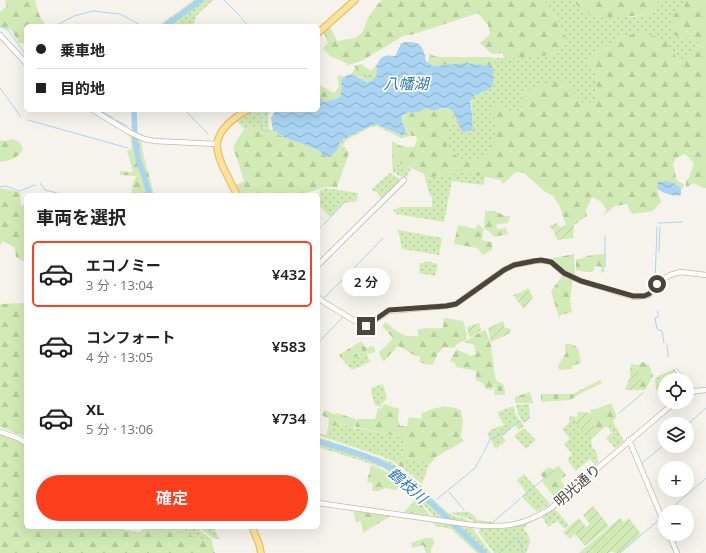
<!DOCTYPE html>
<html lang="ja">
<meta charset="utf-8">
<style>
:root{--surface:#fff;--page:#f6f6f6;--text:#222;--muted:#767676;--line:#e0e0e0;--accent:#fc3f1d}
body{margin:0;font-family:"Noto Sans","Noto Sans JP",sans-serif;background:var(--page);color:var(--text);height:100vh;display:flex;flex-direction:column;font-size:15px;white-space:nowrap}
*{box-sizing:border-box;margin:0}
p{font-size:13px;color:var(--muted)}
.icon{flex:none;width:22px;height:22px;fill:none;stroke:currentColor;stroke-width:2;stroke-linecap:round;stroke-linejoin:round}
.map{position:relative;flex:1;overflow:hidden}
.panel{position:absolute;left:24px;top:193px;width:296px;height:336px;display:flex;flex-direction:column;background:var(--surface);border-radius:6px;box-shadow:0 4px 16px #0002}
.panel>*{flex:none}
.top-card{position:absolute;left:24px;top:24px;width:296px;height:88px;border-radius:6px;box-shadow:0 4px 16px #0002;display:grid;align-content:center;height:88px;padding:0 12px;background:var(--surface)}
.tools{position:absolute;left:658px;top:373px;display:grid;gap:8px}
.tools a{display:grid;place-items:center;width:36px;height:36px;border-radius:50%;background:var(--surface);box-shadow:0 4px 16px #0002;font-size:20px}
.end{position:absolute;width:18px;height:18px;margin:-9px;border:5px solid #4b4439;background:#fff;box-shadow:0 0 0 2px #fff}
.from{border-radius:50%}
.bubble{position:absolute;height:28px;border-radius:14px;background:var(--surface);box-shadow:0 4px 16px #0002;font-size:13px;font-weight:600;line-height:28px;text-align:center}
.top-card b{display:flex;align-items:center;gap:14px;height:38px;font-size:15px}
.top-card b+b{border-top:1px solid var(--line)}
.top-card i{width:10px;height:10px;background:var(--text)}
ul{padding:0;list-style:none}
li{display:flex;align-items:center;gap:12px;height:66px;margin:0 8px 6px;padding:0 4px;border:2px solid transparent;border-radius:6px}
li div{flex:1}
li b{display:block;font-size:15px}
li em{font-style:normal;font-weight:600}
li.active{border-color:var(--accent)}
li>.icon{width:36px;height:36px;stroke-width:1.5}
h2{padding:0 12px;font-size:18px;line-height:48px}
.action{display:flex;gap:8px;margin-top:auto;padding:8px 12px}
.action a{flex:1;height:46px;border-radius:24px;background:var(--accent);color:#fff;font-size:16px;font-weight:600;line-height:46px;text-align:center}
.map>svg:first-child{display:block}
.grass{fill:url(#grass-dots)}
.forest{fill:url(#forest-firs)}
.cemetery{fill:url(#cemetery-stones)}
.garden{fill:url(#garden-furrows)}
.water{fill:url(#water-waves)}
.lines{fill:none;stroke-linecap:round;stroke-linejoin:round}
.stream{stroke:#a9d4f2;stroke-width:1}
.river{stroke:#a9d4f2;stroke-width:5.5}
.minor-casing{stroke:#c2bbae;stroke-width:6}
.major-casing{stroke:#e6c16a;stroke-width:8}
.minor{stroke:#fff;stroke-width:4.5}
.major{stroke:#ffe39c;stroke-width:5.5}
.route{stroke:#4b4439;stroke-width:5}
.labels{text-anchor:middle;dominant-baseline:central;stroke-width:3.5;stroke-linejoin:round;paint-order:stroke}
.street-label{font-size:14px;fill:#4b4439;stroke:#fff}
.water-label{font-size:15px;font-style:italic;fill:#2e7ab2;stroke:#fff}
</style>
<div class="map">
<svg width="706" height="553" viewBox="0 0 706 553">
<defs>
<pattern id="grass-dots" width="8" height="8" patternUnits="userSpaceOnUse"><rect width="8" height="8" fill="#d2eab5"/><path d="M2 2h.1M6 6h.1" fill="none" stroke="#b6ca9c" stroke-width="1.8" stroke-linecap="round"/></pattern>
<pattern id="forest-firs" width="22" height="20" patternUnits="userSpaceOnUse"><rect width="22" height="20" fill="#d2eab5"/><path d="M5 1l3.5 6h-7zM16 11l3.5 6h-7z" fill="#b6ca9c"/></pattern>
<pattern id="cemetery-stones" width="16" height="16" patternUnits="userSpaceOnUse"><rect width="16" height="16" fill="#d2eab5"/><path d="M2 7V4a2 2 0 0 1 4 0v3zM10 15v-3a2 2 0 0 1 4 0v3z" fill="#b6ca9c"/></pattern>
<pattern id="garden-furrows" width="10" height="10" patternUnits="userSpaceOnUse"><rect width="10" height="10" fill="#d2eab5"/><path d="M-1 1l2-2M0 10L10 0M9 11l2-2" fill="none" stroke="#b6ca9c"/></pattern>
<pattern id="water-waves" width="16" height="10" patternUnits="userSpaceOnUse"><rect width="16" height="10" fill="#a9d4f2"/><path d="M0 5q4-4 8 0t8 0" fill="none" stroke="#8caec5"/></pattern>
</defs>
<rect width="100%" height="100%" fill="#f6f3ec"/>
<path class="grass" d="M 194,0 L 200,0 L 163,26 L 158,26 Z
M 202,0 L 213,0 L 196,16 L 194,24 L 192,26 L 166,26 Z
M 545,0 L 570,0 L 595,17 L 634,17 L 648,14 L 660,0 L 686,0 L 683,7 L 675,13 L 676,36 L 694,39 L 701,43 L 685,67 L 681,66 L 675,55 L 653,36 L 626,35 L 593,53 L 589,62 L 597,76 L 596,88 L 598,97 L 590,102 L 582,103 L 567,87 L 525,93 L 521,111 C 510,113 505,110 496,103 L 496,138 L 493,145 L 477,161 L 466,162 L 457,156 L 447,147 L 450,124 L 456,120 L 458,121 L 466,132 L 471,132 L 473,129 L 471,99 C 478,90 486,92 493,84 L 493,69 L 492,66 L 495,58 L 550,55 L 560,52 L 566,37 Z
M 251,110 L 258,110 L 261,113 L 261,126 L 259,125 L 244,129 L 235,119 Z
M 260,110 L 271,110 L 268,116 L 269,129 L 262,126 L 263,114 Z
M 375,124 C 385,126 393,133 403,136 L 406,130 L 412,136 L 401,138 L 377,126 L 371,127 L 346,140 L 342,147 L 338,149 L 340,142 L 343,139 Z
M 392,162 L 402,164 L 411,169 L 405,179 L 393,172 Z
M 461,172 L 485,176 L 484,185 L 452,181 L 444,222 L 396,214 L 393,210 L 401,207 L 432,207 L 432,196 L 430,196 L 425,179 L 449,173 Z
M 390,173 L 400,179 L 399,181 L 382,199 L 377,192 L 371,190 Z
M 326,188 L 358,193 L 357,201 L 344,203 L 330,217 L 318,204 L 320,190 Z
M 398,230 L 442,238 L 439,255 L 402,249 Z
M 425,261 L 438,264 L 435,276 L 419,273 L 420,263 L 424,263 Z
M 375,350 L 375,352 L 367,354 L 370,362 L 352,370 L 345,363 L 359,355 Z
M 674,369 L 684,380 L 665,380 L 665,390 L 656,390 L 655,378 Z
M 383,384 L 387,398 L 380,407 L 375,405 L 371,391 L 371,388 Z
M 529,404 L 530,418 L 524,423 L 519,416 L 516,406 L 516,405 Z
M 513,406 L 516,415 L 524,426 L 519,430 L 515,425 L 502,437 L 506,441 L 496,449 L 487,434 L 492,429 L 504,425 L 497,412 Z
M 570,416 L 577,417 L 576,421 C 581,429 588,437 598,433 L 591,440 L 592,447 L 597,453 L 598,463 L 595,465 L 590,459 L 576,471 L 567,460 L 572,454 L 564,444 L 570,439 L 562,429 L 569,423 Z
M 612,420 L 624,441 L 615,448 L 606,438 L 612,433 L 606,425 Z
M 343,424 L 352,430 L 353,429 L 356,428 L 396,436 L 406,434 L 401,462 L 393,459 L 393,461 L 381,456 L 318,435 L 318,433 L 326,435 L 328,427 Z
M 524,428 L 536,440 L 526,449 L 514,436 Z
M 318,437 L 391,462 L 422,486 L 419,490 L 396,469 L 382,462 L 318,441 Z
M 318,443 L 383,464 L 401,475 L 418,491 L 415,495 C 404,484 395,474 381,467 L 318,447 Z
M 407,458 L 429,465 L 422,484 L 403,468 Z
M 524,474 L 550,504 L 537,512 L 522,497 L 526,493 L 517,480 Z
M 423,488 C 431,497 440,507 450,514 C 456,518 465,517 470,522 L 450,519 L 421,492 Z
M 420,493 L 446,518 L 434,517 L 417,497 Z
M 554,508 L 569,525 L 564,529 L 557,521 L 548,527 L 542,517 Z
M 451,512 C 463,514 470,507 477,520 L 493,522 L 496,524 L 474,522 L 470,519 L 452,514 Z
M 433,522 L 454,525 L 482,553 L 477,553 L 451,529 L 435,526 Z
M 528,523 L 524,529 C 532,539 531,541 526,553 L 494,553 L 479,533 L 480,529 L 503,529 Z
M 457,526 L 472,528 L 491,553 L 485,553 Z
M 179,527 L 196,527 L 212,540 L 212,543 L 192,536 Z
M 208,527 L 214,527 L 219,539 L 213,538 L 201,529 Z"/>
<path class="forest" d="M 5,0 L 35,0 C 37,10 40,19 47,26 L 26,26 L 26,44 L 19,43 L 11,30 L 0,27 L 0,12 L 7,6 Z
M 382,0 L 545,0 L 566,37 L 564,44 L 560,52 L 550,55 L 505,59 L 502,53 L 492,54 L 480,43 L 490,34 L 488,25 L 478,13 L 411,35 L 405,35 L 363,60 L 346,66 L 346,63 L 330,56 L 323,48 L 328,43 L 323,30 L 329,25 L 337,41 L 355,38 L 362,33 L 368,18 L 378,4 Z
M 570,0 L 660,0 L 648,14 C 637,16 603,20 594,16 C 586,12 577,5 570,0 Z
M 686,0 L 706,0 L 706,188 L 703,188 L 694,183 L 686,187 L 686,180 L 689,178 L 694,163 L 685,154 L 676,158 L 673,164 L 677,181 L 684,184 L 683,189 L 676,184 L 658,182 L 657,189 L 661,202 L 653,211 L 634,214 L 630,211 L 627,204 L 615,206 L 604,215 L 606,209 L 601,202 L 592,197 L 586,210 L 587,216 L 574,225 L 566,225 L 560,207 L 553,196 L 544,191 L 524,173 L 516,172 L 503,184 L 501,180 L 461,172 L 449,173 L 425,179 L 424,174 L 402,164 L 392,162 L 392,141 C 400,146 405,148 414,147 L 417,140 L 416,136 L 412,136 C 407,130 400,124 403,116 L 407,113 L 417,112 L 426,108 L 434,111 L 445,108 L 452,110 L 458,121 L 454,121 L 450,125 L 447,147 L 457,156 L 466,162 C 475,161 479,159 485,153 C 501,139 495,123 492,105 L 496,103 C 505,110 509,113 521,111 L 525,93 C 538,85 548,82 564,82 L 582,103 L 590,102 L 598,97 L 596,88 L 597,76 L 589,62 L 593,53 L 597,50 L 626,35 L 643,33 C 648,37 653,35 658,37 C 668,42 676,56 681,66 L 685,66 L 687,56 L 701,43 L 694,39 L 676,36 L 670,24 L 675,13 L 683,7 Z
M 429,53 L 434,56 L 440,57 L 491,57 L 495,58 L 492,66 L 465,63 L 432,66 L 428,64 Z
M 378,63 L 377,69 L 377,76 C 373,81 369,82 362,81 L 360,77 L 351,74 L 353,71 L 355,69 L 357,71 L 371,73 L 371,71 Z
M 339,75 L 344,77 L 341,80 L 342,88 L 340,97 L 325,103 L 318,95 L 320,85 L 330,91 L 334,93 C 340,88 339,84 337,78 Z
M 259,125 L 275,131 L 279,135 L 312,147 L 328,157 L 338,149 L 344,146 L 349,153 L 337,187 L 325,187 L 301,195 L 241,195 L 236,185 L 244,181 L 233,147 L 244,129 Z
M 130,135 L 141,140 C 143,159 150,176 154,195 L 131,195 C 132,189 132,180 137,176 L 120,175 L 120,171 L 133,172 L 127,150 L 132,149 Z
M 13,139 C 35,149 14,161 0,162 L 0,140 L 5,141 Z
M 0,188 L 20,192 L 21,206 L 26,204 L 26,263 L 16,257 L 15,248 L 3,241 L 0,246 Z
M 485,211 L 495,211 L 505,216 L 510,216 L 508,223 L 497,224 L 496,227 L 499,229 L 506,228 L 508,234 L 493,237 L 493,235 L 484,228 Z
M 478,224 L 485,230 L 483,231 L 482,240 L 492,242 L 492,250 L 483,255 L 477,248 L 454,244 L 458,225 L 475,229 Z
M 574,254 L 575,277 L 564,271 L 553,263 L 553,258 Z
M 605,254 L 604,273 L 601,272 L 602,267 L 596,266 L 592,272 L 587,272 L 576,270 L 576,259 L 580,259 L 591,255 Z
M 563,275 L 573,278 L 570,300 L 572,312 L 561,315 L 559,318 L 551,291 Z
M 26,303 L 26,437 L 0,427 L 0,304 Z
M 444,318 L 463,321 L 467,335 L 466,340 L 457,344 L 454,348 L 444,347 L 438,353 L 433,364 L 429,365 L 419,362 L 420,357 C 410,355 407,349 398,346 L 384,361 L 381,358 L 379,352 L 392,340 L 392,337 L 382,326 L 386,322 C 396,331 404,339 418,336 L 418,330 C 426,327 434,329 443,328 Z
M 484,330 L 486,331 L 491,345 L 495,377 L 497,381 L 492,390 L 486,389 L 483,383 L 476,380 L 476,371 L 456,367 L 455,363 L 450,361 L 456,349 L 471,356 L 476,354 L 474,345 L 464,342 Z
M 565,344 C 580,343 579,351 581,363 L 572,366 L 572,369 L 559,370 L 558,366 L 566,353 Z
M 643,362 L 649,365 L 653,376 L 645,390 L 632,390 L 638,383 L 635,367 L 630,367 L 631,364 L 638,365 Z
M 530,392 L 533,403 L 515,403 L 515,397 Z
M 611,403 L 617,417 L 598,433 L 595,428 L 590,409 L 596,409 Z
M 384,404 L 399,409 L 398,420 L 400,426 L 407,426 L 409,417 L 421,419 L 422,413 C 437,407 446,404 461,410 L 463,422 L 461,437 L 464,441 L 436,457 L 429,465 L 407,458 L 403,468 L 393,461 L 393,459 L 401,462 L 406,435 L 396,436 L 355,427 L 357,419 L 375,419 L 378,408 L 381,409 Z
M 325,410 L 333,414 L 337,413 L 356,419 L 353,431 L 343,424 L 328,427 L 329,419 L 322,415 Z
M 0,433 L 13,438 L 26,445 L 26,527 L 123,527 L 123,530 L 141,532 L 145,527 L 179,527 L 192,536 L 212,543 L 215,553 L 0,553 Z
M 371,465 C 383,469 393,475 402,483 L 396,490 L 385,488 L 379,491 L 372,491 L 373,483 L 367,482 Z
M 559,466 L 566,475 L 561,480 L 567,491 L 556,499 L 542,482 L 544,479 L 540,474 L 549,467 L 553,469 Z
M 416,498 L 430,515 L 429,516 L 404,512 Z
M 353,511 L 389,516 L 389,517 L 363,533 L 361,521 L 356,522 Z
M 425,538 L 433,538 L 434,544 L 431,549 L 431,553 L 426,553 L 423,545 L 412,548 L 411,543 Z"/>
<path class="cemetery" d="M 361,64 L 371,71 L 370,75 L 368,77 L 357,71 L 354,66 Z
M 361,341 L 366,348 L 374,346 L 375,350 L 359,355 L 345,363 L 339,355 Z
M 600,380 L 602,383 L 585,391 L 570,400 L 541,402 L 541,394 L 573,394 Z
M 497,381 L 503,384 L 505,390 L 505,395 L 494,395 L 495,387 Z"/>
<path class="garden" d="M 557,223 L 560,228 L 566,225 L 574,225 L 573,238 L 557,240 L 554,231 L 549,226 Z
M 528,288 L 533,297 L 524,309 L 513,295 L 522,292 Z
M 503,321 L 505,328 L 509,328 L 511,333 L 491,342 L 488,328 Z
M 479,323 L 481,330 L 471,337 L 469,336 L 467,327 Z
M 630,367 C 639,368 640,373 641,380 L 632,390 L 625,390 L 630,377 Z
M 578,412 L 591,413 L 595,428 L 598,433 L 589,436 L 585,431 L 581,430 L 579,426 L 576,425 Z
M 593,506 L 609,526 L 585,546 L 575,534 L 570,539 L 563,532 L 579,518 L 586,527 L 590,524 L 583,515 Z
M 620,518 L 624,522 L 629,518 L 641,534 L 620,553 L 615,553 L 611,551 L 609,553 L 579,553 Z"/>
<path class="water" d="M 405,42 C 421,41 424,47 426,61 L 432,66 L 465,63 L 492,66 L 493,69 L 493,84 L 489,89 L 475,95 L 470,101 L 472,114 L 473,131 L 463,132 C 456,124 457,107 444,108 C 440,108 438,110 434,111 L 426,108 C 424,109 420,112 417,112 C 414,113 410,112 407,113 C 398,116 403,125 406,130 L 403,136 L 379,125 L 375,124 L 343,139 L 340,142 L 338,149 L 330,157 C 324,156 319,150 313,148 C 301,142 285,140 275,131 L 273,131 L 271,118 L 276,110 L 318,110 L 318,95 L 325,102 L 340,97 L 342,88 L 341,80 C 358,62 363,95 377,75 C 376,69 377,58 385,56 C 388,55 392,56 395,56 L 401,44 Z
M 667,181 L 676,184 L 681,188 L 681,195 C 673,197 664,193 657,189 L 658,182 Z"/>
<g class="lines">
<path class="stream" d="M 224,0 L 240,16
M 241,18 L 249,26
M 171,21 L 172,23
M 0,26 L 8,30 L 26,55
M 55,26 L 74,16 L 93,11 L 120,14 L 142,26
M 0,88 L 21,117
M 99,110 L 113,118
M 185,110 L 208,134
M 259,110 L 262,114 L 261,128 L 264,131 L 268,131
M 28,120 L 128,148
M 116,120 L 127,126
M 131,127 L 135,127
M 40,183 L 45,190 L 65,195
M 0,187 L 5,186 L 20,191 L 35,185
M 658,223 L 682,222
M 323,225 L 344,203
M 318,230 L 321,227
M 659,252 L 660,227
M 360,262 L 383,238
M 605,267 L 605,236
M 655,282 L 657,227
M 323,299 L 359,263
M 658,311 L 658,317 L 655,318 L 657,329 L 662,331 L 664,343
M 318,343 L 343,317
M 667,345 L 668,352 L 668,357
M 676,368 L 694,387
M 619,413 L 643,393
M 523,421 L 526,421 L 529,418
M 687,425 L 706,408
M 484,452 L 490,439 L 503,434 L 509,429 L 520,421
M 641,464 L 665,444
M 449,492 L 464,510
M 522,497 L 553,471
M 437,499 L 474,469 L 483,454
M 667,512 L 706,478
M 493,522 L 520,499
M 499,553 L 518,537 L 523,553
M 620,553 L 660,519"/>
<path class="river" d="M 165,26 L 201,0
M 134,110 L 135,141 L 138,158 L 150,195
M 318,441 C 347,451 382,458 405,478 L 484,553"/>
<defs>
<path id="minor" d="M 0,35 L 26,63
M 93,110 L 129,132 L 144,139 L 154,141 L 216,144
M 318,265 L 404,180
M 318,297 L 322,301 L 363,326 L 366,326 L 389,311 L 446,306 L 456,304 L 504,270 L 514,265 L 535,261 L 546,261 L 551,262 L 564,273 L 581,281 L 633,297 L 644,296 L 649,295 L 657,283 L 670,275 L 681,272 L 706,275
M 687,395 L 696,391 L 706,390
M 0,432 L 18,438 L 26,443
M 629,440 L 665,525
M 318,503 L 472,525 C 504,528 524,526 551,508 L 675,402
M 669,534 L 677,553"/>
<path id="major" d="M 318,33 L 355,0
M 237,195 C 218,155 200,138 247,110
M 252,527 L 259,544 L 261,553"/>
</defs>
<use href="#minor" class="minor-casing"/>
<use href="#major" class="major-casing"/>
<use href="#minor" class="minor"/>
<use href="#major" class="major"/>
</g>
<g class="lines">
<path class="route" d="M 366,326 L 389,310 L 446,306 L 456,304 L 504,270 L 514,265 L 534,261 L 541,260 L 551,262 L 564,273 L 581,281 L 633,296 L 644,296 L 649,294 L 657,284"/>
</g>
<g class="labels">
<g class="street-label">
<text transform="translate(577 485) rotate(-41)">明光通り</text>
</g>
<g class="water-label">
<text x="406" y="83">八幡湖</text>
<text transform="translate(408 485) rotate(41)">鶴枝川</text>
</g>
</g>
</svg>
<div class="tools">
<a><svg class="icon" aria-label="locate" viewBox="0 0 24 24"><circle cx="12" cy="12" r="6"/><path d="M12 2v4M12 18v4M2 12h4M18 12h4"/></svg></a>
<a><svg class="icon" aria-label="layers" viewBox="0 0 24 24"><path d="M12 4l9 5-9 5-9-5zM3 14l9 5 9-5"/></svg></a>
<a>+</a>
<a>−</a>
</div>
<i class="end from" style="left:657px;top:284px"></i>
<i class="end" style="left:366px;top:326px"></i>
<div class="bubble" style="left:342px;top:268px;width:48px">2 分</div>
<div class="top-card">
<b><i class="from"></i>乗車地</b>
<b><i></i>目的地</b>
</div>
<section class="panel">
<h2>車両を選択</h2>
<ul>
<li class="active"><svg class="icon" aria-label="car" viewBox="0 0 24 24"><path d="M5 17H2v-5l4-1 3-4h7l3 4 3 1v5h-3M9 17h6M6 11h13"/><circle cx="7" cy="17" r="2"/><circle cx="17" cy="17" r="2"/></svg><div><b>エコノミー</b><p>3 分 · 13:04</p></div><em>¥432</em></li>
<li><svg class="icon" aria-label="car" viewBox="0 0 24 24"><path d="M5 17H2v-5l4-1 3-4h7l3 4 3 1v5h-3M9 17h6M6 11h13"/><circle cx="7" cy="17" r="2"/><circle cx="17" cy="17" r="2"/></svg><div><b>コンフォート</b><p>4 分 · 13:05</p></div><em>¥583</em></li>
<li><svg class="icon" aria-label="car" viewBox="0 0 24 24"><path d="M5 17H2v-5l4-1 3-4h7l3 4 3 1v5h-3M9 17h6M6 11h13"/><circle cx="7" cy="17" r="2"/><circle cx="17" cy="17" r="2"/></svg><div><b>XL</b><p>5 分 · 13:06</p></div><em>¥734</em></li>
</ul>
<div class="action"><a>確定</a></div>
</section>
</div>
